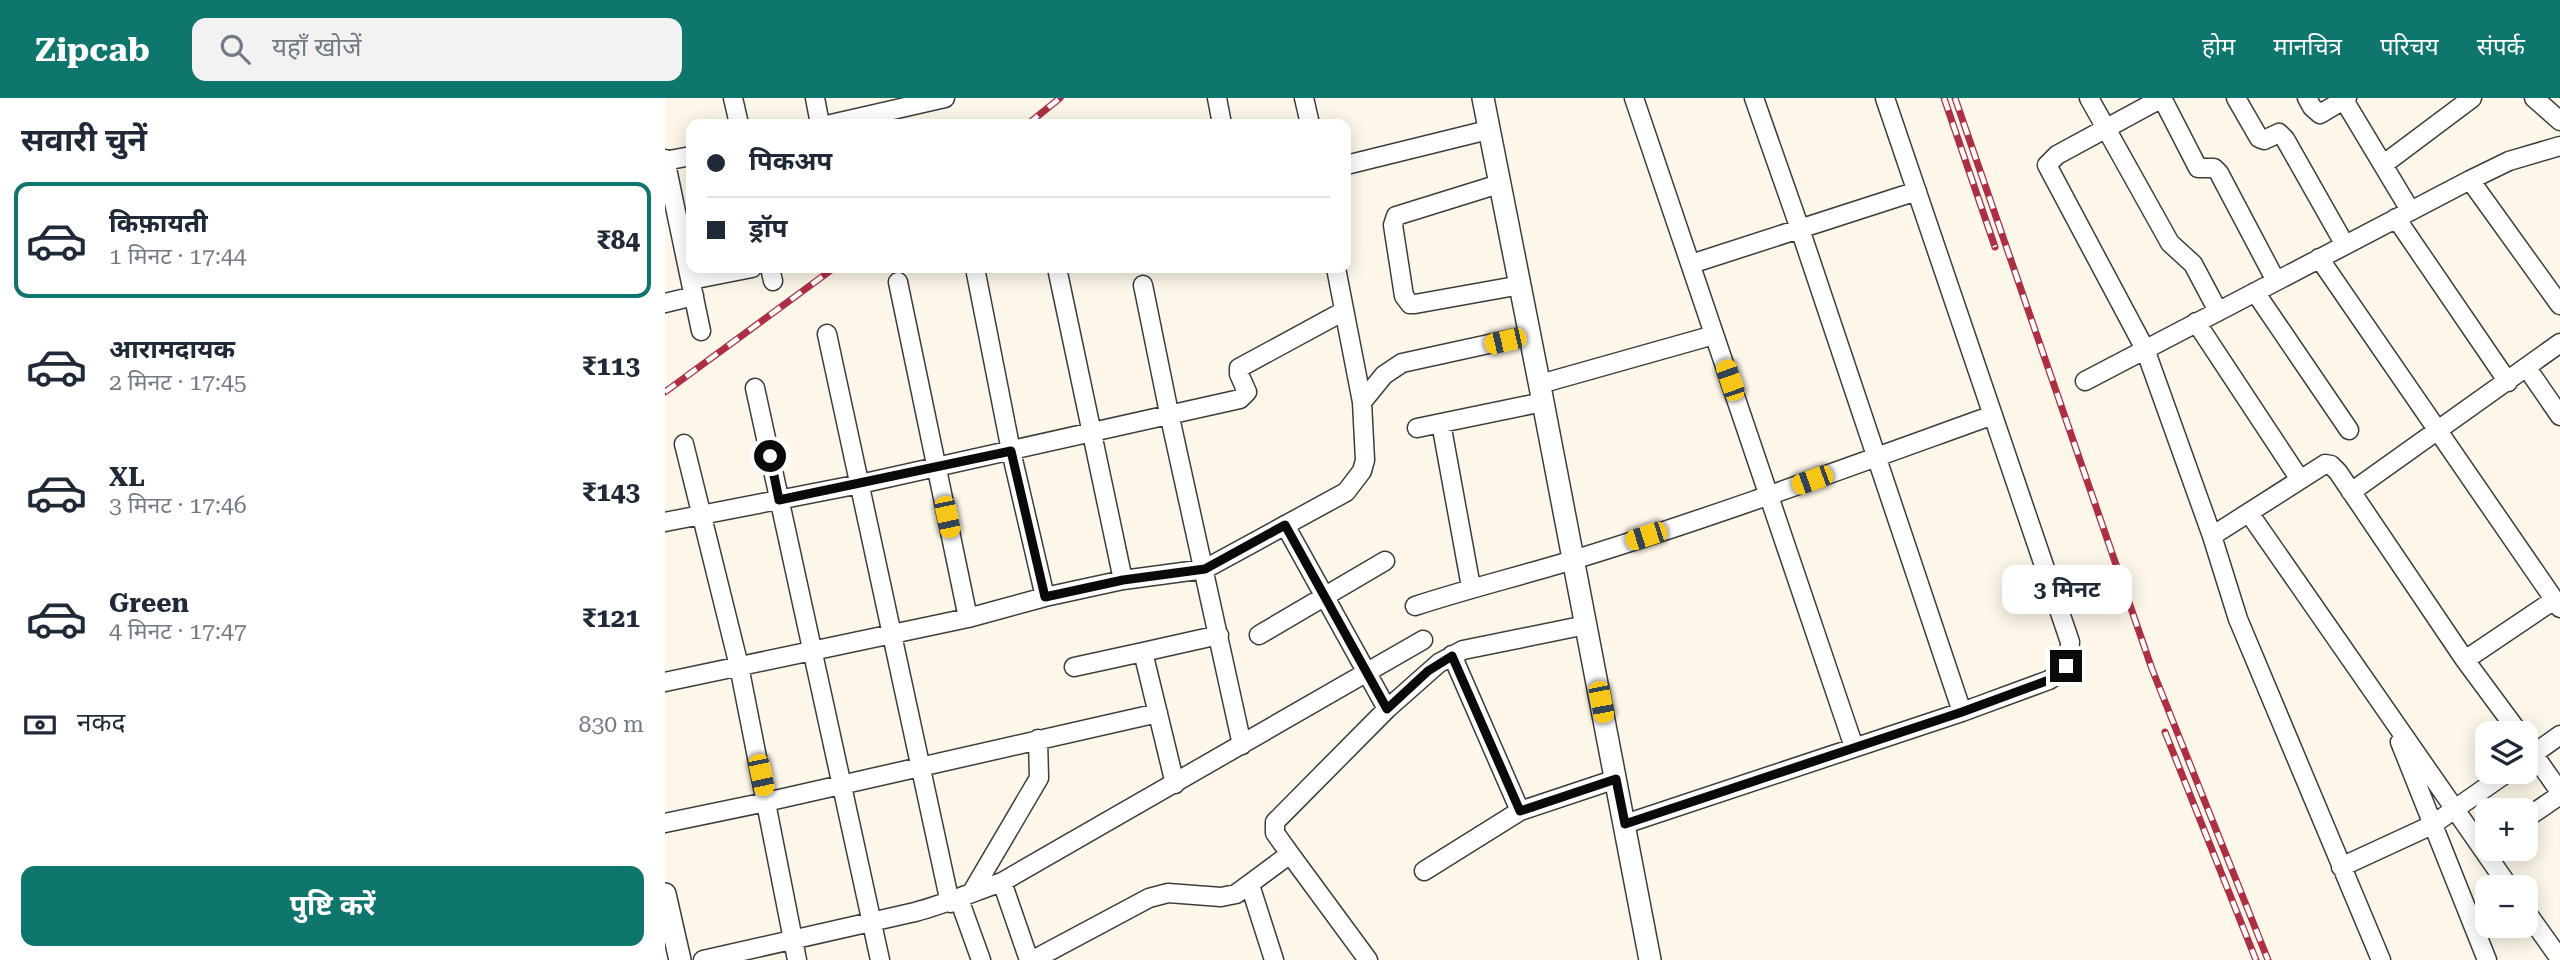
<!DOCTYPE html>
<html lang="hi">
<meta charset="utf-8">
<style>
:root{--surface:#fff;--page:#f2f2f3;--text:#1f2937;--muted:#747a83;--line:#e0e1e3;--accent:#0f766e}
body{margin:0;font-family:"Roboto Serif","Noto Sans Devanagari",serif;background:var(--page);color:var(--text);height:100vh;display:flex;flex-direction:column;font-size:26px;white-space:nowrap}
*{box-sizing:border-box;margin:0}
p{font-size:23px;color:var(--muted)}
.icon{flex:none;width:38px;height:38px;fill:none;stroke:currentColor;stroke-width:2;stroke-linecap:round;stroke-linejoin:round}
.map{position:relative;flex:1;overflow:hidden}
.panel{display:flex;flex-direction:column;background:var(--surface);width:665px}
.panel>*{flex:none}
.guide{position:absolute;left:21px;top:21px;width:665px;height:154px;border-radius:14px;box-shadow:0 4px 18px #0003;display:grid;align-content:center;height:154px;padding:0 21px;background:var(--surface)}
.tools{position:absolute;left:1810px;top:623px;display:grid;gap:14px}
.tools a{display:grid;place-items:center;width:63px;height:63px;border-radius:14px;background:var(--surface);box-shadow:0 4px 18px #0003;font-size:35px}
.end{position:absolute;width:32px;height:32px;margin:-16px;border:9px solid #0a0a0a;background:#fff;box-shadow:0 0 0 4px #fff}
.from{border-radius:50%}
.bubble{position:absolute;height:49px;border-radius:14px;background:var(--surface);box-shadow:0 4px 18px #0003;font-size:23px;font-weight:700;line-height:49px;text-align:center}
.car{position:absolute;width:21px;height:42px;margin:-21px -10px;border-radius:9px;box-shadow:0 0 5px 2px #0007;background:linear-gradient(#f5c518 24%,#345 0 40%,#f5c518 0 76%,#345 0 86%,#f5c518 0)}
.guide b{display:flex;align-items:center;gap:24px;height:66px;font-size:26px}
.guide b+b{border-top:2px solid var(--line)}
.guide i{width:18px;height:18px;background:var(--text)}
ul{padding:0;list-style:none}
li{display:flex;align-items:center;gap:21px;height:116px;margin:0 14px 10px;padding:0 7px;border:4px solid transparent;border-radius:14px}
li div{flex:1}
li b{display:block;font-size:26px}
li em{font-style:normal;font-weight:700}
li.active{border-color:var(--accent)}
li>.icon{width:63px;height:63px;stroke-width:1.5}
h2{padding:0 21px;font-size:32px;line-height:84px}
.pay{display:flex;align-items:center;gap:18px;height:77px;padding:0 21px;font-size:26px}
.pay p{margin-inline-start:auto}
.primary-button{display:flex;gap:14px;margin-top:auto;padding:14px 21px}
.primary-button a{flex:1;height:80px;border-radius:14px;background:var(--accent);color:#fff;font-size:28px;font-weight:700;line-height:80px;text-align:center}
header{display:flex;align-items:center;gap:42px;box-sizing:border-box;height:98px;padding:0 35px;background:var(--accent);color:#fff}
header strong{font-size:33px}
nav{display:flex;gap:38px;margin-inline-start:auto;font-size:24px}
.search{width:490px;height:63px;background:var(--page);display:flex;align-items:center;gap:18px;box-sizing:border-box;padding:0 24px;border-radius:14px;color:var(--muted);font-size:26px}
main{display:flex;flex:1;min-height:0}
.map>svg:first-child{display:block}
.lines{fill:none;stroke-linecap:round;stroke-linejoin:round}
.minor-casing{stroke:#3d3d3d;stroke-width:21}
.tertiary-casing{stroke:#3d3d3d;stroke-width:24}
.minor{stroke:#fff;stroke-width:18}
.tertiary{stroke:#fff;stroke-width:21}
.rail-casing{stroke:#ad2f45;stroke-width:7}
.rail{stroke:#fff;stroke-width:4.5;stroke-dasharray:13;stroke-linecap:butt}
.route{stroke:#0a0a0a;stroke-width:9}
</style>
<header>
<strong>Zipcab</strong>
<div class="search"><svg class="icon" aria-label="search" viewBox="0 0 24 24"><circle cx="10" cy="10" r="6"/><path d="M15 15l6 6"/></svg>यहाँ खोजें</div>
<nav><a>होम</a><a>मानचित्र</a><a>परिचय</a><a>संपर्क</a></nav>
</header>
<main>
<section class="panel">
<h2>सवारी चुनें</h2>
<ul>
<li class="active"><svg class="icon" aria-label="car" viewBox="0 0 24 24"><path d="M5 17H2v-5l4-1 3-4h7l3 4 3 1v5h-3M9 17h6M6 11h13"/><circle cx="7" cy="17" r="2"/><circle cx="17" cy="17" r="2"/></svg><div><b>किफ़ायती</b><p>1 मिनट · 17:44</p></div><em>₹84</em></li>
<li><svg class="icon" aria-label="car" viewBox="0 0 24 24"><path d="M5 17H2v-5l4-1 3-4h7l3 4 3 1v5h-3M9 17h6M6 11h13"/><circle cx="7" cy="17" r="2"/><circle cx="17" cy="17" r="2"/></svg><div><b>आरामदायक</b><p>2 मिनट · 17:45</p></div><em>₹113</em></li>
<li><svg class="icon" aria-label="car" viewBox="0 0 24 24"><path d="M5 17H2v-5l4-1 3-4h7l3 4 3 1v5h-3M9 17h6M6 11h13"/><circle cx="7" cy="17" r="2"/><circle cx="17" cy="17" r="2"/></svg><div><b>XL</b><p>3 मिनट · 17:46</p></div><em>₹143</em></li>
<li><svg class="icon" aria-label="car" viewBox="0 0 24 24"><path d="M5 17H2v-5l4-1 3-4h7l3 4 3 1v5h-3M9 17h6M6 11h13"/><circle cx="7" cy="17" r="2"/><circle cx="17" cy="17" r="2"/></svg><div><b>Green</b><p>4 मिनट · 17:47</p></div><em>₹121</em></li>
</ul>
<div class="pay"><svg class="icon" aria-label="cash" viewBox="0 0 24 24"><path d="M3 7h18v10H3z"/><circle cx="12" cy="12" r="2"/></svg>नकद<p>830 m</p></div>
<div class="primary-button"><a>पुष्टि करें</a></div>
</section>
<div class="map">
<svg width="1895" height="862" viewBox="0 0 1895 862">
<rect width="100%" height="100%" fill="#fdf7e9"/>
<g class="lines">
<defs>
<path id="minor" d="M 68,0 L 74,26
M 150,0 L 155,26
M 552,0 L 557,26
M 639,0 L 645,26
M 969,0 L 1189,649
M 1089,0 L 1135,131 L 1297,614
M 1424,0 L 1505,145 L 1528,166 L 1553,213
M 1497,0 L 1392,57 L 1382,67 L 1480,251 L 1547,438 L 1573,521 L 1716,862
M 1497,0 L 1533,70 L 1549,70 L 1554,75 L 1611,183
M 1571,0 L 1594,40 L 1599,42 L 1614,35 L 1620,41 L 1680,147
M 1642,0 L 1647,9 L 1655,16 L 1682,0
M 1869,0 L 1895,23
M 1679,2 L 1745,112
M 166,26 L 280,0
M 0,61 L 36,233
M 0,63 L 26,58
M 1719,66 L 1807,0
M 681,67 L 823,32
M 1805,82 L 1895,207
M 834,86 L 731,118 L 728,127 L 739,198 L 745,206 L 750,206 L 856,187
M 1731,120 L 1843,284
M 1654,160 L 1895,510
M 1026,166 L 1252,93
M 105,170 L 108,183
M 310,170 L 346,353 L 380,499
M 392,170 L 458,482
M 26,182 L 87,170
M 233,184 L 303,520
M 478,187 L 504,315 L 577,647
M 1590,194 L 1684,332
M 0,205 L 29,198
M 1531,224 L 1634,380
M 162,236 L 285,805
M 1862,270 L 1895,318
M 1420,283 L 1805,82 L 1844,63 L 1895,48
M 875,286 L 1049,237
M 90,290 L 215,862
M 697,304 L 719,277 L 737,265 L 865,237
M 776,325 L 806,489
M 752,330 L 878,304
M 19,346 L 74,568 L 132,862
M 1686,394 L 1895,245
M 1584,415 L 1844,789
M 0,424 L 195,386 L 575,301 L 582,294 L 574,276 L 574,270 L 679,213
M 620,427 L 722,611
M 1547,438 L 1660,366 L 1666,367 L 1673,374 L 1800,562 L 1854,635
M 750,508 C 802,491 855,478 908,462 C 1049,419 1189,367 1328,317
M 594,537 L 720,463
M 787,557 L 855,713
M 1800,562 L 1889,502
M 409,569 L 478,554
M 0,584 L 303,520 L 380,499 L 458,482 L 540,471 L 681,394 L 697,373 L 700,362 L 697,304 L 671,170
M 1735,644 L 1822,862
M 1860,644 L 1895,694
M 1860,662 L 1895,637
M 510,686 L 478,554 L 554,537
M 1860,721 L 1895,697
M 0,725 L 101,704 L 493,615
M 960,726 L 1297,614 L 1384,582 C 1400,573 1404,563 1405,544 L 1220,0
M 1676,769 L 1767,727 L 1843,674
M 759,773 L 855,713 L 951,681
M 337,784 L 364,862
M 585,787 L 609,862
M 307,794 L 374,680 L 373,641
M 294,801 L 316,862
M 1860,812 L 1895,861
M 38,862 L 250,814 C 280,806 308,794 337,784 L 758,542
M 368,862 L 484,800 L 503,795 L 556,799 L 571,796 L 625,756
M 703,862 L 625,756 L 610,735 L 610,724 L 722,611 L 774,565 L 798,552 L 921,527"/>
<path id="tertiary" d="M 818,0 L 878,304 L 985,862
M 0,796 L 15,862"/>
</defs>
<use href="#minor" class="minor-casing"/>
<use href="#tertiary" class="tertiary-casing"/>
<use href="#minor" class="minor"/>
<use href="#tertiary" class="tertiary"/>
<defs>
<path id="rail" d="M 1279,0 L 1330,149
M 1290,0 L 1487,571 L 1603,862
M 363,26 L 395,0
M 0,294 L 169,170
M 1500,634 L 1591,862"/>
</defs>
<use href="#rail" class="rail-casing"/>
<use href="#rail" class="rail"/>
</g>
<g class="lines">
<path class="route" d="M 105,358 L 114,402 L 346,353 L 380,499 L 458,482 L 540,471 L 620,427 L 722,611 L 763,573 L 787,558 L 855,713 L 951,681 L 960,726 L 1297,614 L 1384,582 L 1395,576 L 1401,568"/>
</g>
</svg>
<div class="tools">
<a><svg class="icon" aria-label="layers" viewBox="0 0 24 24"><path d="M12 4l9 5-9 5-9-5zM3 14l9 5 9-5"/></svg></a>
<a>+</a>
<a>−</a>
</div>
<i class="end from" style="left:105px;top:358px"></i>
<i class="end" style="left:1401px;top:568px"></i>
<div class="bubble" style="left:1337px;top:467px;width:130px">3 मिनट</div>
<i class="car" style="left:840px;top:243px;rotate:257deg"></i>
<i class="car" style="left:1065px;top:282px;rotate:341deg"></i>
<i class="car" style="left:1147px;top:382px;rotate:250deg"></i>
<i class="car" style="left:282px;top:419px;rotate:168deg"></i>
<i class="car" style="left:981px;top:438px;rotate:252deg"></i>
<i class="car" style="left:936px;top:604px;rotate:169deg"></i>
<i class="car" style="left:96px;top:677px;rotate:168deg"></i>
<div class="guide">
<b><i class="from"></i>पिकअप</b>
<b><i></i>ड्रॉप</b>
</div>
</div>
</main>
